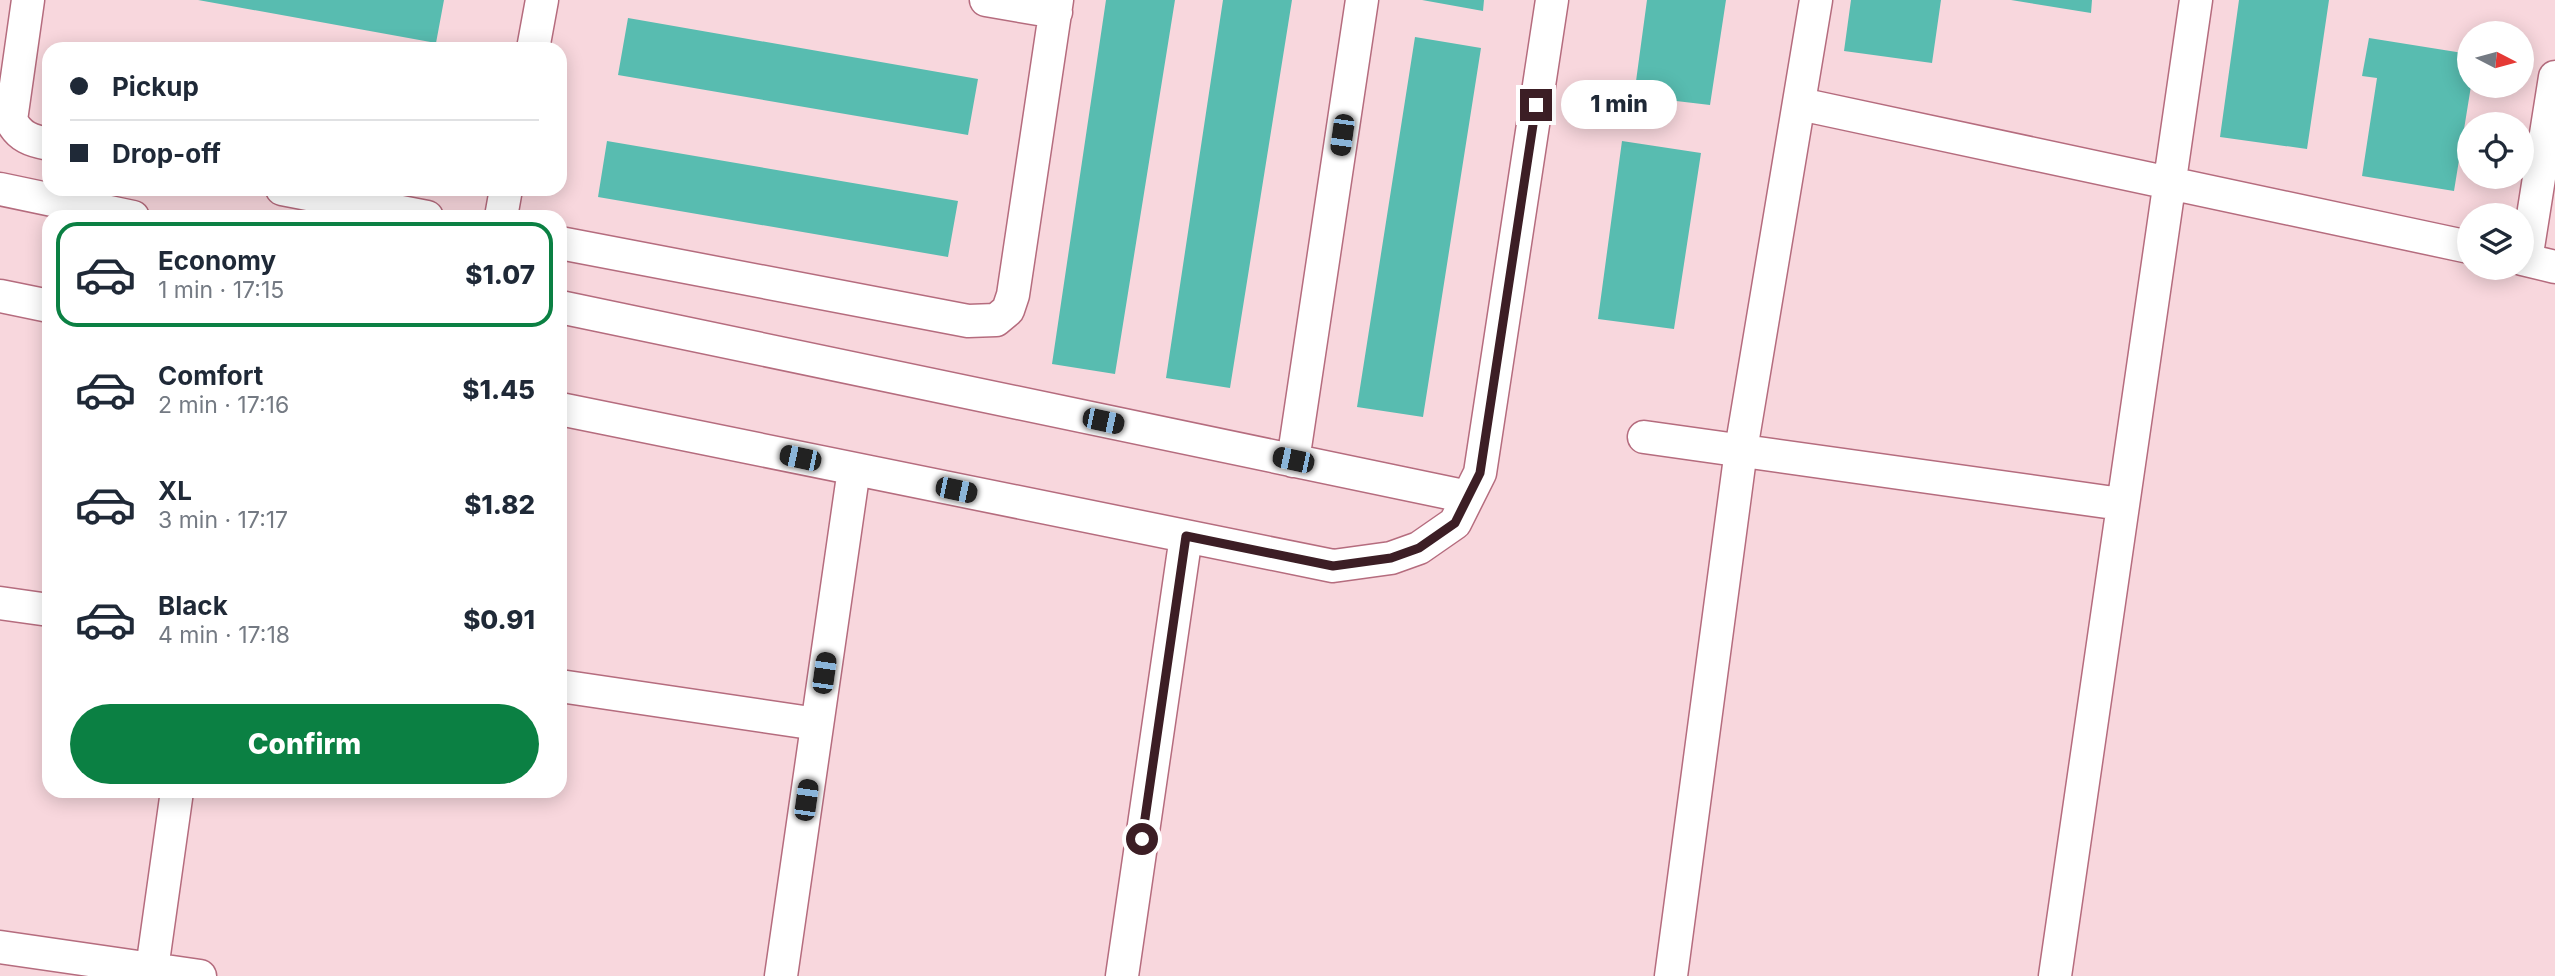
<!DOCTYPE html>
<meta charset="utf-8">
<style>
:root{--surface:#fff;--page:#f2f2f3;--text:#1f2937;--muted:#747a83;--line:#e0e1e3;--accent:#0b8043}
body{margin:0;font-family:Inter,sans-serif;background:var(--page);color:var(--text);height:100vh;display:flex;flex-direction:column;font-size:26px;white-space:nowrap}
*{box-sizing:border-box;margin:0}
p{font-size:23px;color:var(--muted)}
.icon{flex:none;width:38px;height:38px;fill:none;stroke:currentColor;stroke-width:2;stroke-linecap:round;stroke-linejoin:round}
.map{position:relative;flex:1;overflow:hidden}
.side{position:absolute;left:42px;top:210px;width:525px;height:588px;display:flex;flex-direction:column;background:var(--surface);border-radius:21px;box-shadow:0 4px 18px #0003}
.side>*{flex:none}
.hud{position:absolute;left:42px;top:42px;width:525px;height:154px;border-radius:21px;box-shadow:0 4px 18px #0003;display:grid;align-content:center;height:154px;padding:0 28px;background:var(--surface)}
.needle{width:46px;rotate:96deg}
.tools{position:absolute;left:2457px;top:21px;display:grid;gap:14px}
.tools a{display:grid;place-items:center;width:77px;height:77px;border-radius:50%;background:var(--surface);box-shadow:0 4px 18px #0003;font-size:35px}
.end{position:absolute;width:32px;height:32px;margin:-16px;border:9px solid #3c1e25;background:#fff;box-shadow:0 0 0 4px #fff}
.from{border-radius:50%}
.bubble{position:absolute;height:49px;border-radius:24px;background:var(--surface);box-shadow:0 4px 18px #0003;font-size:23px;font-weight:800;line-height:49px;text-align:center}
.car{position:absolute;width:21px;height:42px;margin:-21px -10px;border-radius:9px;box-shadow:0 0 5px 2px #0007;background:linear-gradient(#222 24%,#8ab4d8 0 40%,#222 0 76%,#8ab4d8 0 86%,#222 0)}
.hud b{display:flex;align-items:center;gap:24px;height:66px;font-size:26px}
.hud b+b{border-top:2px solid var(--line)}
.hud i{width:18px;height:18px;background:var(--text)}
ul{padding:12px 0 0;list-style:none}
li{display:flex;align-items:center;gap:21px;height:105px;margin:0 14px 10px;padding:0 14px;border:4px solid transparent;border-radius:21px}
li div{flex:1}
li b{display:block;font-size:26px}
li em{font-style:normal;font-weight:800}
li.on{border-color:var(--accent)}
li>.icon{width:63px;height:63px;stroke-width:1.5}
.action{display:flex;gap:14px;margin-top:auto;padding:14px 28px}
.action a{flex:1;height:80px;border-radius:42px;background:var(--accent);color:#fff;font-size:28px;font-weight:800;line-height:80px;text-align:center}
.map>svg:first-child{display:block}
.building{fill:#58bcb0}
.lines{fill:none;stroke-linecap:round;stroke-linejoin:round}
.minor-casing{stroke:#b56c7e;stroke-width:35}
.minor{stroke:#fff;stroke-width:32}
.route{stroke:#3c1e25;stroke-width:9}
</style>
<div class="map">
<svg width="2555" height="976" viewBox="0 0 2555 976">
<rect width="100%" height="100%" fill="#f8d7dd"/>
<path class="building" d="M 198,0 L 444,0 L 436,43 Z
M 1106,0 L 1175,0 L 1115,374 L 1052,364 Z
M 1223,0 L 1292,0 L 1230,388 L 1166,378 Z
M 1422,0 L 1484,0 L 1483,11 Z
M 1647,0 L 1726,0 L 1710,105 L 1634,96 Z
M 1851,0 L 1941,0 L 1932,63 L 1844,51 Z
M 2011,0 L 2092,0 L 2091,13 Z
M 2239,0 L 2329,0 L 2307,149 L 2220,137 Z
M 628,18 L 978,79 L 968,135 L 618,75 Z
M 1415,37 L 1481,48 L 1423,417 L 1357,407 Z
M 2369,38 L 2469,54 L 2471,86 L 2454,191 L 2362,176 L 2377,78 L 2362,76 Z
M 607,141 L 958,201 L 948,257 L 598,197 Z
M 1622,141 L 1701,153 L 1674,329 L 1598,319 Z"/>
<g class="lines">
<defs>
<path id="minor" d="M 28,0 L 11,120 C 19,137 32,141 49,144
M 986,0 L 1056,12
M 533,49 L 542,0
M 1800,104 L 2469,247
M 0,189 L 133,217
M 282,189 L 427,217
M 501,217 L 506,189
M 560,243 L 968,321 L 996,320 L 1008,310 L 1013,295 L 1057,0
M 2522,259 L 2555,267
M 2526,260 L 2555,77
M 0,296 L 49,306
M 560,307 L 1468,497
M 560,409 L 1333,566 L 1391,558 L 1419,548 L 1455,523 L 1480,473 L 1552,0
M 1644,437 L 2121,504
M 1293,461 L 1362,0
M 0,603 L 49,610
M 560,686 L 817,724
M 0,947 L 200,976
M 151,976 L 177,791
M 781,976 L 854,469
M 1122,976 L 1186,536
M 1671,976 L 1741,450 L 1816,0
M 2055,976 L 2196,0"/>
</defs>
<use href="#minor" class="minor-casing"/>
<use href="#minor" class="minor"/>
</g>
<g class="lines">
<path class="route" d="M 1142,839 L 1186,536 L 1333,566 L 1391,558 L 1419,548 L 1455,523 L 1480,473 L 1536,105"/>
</g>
</svg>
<div class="tools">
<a><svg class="needle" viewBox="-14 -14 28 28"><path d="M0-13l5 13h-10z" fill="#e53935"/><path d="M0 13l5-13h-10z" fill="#747a83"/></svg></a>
<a><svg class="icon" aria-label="locate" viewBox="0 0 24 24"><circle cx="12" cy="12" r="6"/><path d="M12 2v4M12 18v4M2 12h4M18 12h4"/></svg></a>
<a><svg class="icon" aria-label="layers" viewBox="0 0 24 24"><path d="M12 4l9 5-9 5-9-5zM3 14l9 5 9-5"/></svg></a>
</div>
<i class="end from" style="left:1142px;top:839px"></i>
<i class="end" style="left:1536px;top:105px"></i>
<div class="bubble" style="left:1561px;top:80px;width:116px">1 min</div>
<i class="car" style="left:1342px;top:135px;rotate:188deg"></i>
<i class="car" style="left:1103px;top:421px;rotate:102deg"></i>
<i class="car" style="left:800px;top:458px;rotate:282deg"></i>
<i class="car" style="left:1293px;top:460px;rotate:282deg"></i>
<i class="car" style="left:956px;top:490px;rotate:102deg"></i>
<i class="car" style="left:824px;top:673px;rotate:8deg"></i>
<i class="car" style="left:806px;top:800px;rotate:8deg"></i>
<div class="hud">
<b><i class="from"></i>Pickup</b>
<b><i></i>Drop-off</b>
</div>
<section class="side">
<ul>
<li class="on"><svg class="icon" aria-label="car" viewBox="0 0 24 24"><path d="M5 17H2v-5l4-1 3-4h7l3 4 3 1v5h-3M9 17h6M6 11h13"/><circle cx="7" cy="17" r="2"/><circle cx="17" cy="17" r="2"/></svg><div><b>Economy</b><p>1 min · 17:15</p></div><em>$1.07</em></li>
<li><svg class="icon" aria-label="car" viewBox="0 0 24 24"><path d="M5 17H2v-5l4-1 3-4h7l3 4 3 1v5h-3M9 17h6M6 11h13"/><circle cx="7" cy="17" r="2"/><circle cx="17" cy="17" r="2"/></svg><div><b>Comfort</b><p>2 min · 17:16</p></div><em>$1.45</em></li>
<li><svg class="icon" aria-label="car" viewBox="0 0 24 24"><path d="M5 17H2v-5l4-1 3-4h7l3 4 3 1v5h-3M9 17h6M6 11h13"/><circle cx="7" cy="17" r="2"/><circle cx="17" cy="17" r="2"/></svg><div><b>XL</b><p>3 min · 17:17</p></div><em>$1.82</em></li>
<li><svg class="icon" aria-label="car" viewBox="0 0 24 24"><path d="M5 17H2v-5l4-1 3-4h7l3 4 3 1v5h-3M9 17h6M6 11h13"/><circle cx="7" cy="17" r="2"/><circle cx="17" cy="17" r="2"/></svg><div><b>Black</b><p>4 min · 17:18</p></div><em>$0.91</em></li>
</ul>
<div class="action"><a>Confirm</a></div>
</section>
</div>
